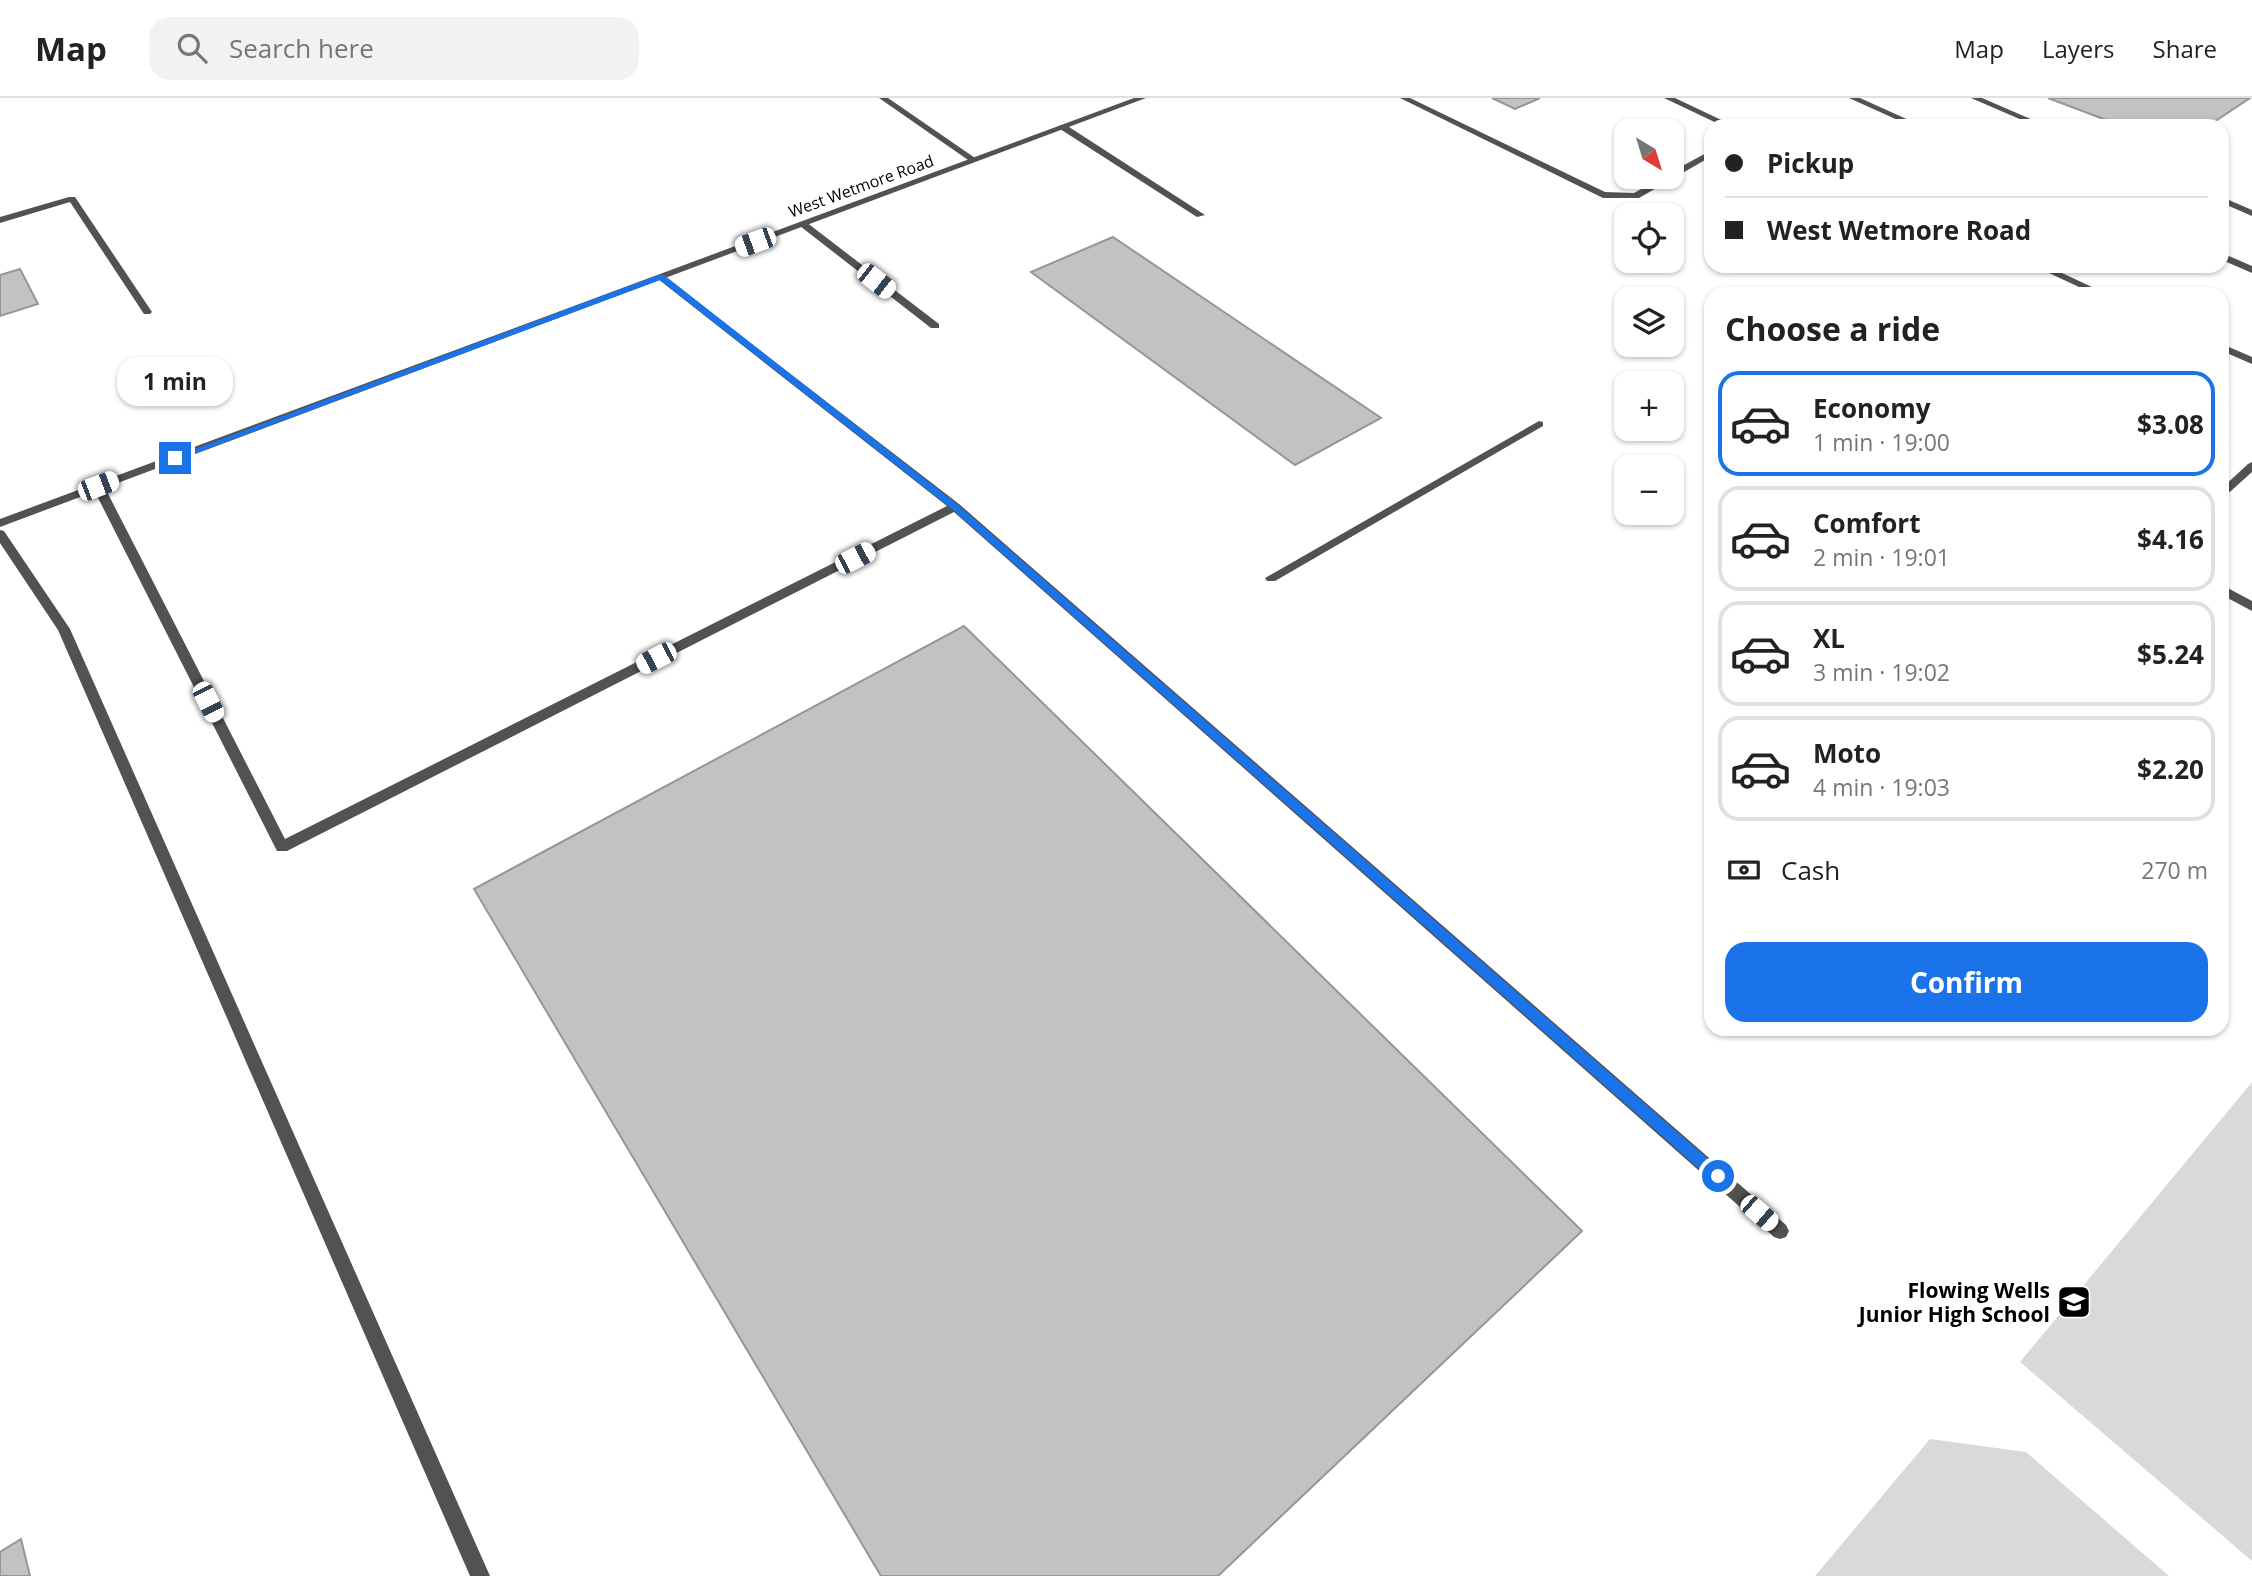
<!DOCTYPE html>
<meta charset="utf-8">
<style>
:root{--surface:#fff;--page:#f2f2f2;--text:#222;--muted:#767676;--line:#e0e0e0;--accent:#1a73e8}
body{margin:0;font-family:"Open Sans",sans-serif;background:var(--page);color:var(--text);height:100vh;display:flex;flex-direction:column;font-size:26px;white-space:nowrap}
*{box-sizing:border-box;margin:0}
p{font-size:23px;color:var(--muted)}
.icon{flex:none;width:38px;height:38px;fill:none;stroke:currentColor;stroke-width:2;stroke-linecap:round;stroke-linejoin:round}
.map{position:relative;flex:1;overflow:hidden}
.drawer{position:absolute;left:1704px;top:189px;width:525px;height:749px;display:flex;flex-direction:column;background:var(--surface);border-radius:21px;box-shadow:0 2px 5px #0004}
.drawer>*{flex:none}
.top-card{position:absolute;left:1704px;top:21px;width:525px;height:154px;border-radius:21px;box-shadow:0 2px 5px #0004;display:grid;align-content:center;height:154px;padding:0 21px;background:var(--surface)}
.needle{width:46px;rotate:142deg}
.tools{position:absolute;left:1614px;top:21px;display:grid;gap:14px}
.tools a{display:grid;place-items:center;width:70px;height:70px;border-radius:14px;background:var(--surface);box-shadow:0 2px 5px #0004;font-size:35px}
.end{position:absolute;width:32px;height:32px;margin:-16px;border:9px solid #1a73e8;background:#fff;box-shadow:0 0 0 4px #fff}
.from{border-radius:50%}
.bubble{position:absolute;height:49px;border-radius:21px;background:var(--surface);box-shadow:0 2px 5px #0004;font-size:23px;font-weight:700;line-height:49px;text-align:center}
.car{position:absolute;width:21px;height:42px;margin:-21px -10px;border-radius:9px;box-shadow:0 0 5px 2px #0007;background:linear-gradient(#fff 24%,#345 0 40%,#fff 0 76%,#345 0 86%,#fff 0)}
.top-card b{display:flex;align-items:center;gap:24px;height:66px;font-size:26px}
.top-card b+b{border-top:2px solid var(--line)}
.top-card i{width:18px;height:18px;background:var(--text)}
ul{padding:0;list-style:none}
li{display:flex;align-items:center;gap:21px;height:105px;margin:0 14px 10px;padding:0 7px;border:4px solid var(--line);border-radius:21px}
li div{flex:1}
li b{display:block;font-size:26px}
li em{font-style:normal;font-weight:700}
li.active{border-color:var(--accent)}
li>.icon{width:63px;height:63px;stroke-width:1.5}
h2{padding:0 21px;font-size:32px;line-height:84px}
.pay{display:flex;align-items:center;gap:18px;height:77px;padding:0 21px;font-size:26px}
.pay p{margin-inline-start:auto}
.button{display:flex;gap:14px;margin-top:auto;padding:14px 21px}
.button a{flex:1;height:80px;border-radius:21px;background:var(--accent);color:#fff;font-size:28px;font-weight:700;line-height:80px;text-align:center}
header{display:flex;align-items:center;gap:42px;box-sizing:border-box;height:98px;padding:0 35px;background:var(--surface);border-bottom:2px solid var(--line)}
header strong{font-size:33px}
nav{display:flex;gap:38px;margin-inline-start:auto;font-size:24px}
.search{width:490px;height:63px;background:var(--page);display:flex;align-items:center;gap:18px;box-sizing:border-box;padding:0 24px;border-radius:21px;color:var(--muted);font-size:26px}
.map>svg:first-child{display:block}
.green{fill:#d9d9d9}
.building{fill:#c2c2c2;stroke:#969696;stroke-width:2}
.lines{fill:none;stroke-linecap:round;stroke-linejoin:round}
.service{fill:#525252;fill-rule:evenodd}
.tertiary{fill:#525252;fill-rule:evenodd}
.route{fill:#1a73e8}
.labels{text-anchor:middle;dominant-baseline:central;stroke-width:5;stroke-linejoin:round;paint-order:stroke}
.far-street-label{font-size:16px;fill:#000;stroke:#fff}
.near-poi-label{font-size:21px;font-weight:bold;fill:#000;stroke:#fff;text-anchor:end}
</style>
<header>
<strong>Map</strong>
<div class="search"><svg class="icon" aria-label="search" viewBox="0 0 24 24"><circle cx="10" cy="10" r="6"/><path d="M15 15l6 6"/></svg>Search here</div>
<nav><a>Map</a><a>Layers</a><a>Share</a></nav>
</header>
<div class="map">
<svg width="2252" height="1478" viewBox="0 0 2252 1478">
<rect width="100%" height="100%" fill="#fff"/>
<path class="green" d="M 2252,984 L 2252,1463 L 2020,1264 Z
M 1930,1341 L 2026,1354 L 2169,1478 L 1815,1478 Z"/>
<path class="building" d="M 1492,0 L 1540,0 L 1515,11 Z
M 2048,0 L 2250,0 L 2208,28 L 2122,28 Z
M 1113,139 L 1381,320 L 1295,367 L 1031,174 Z
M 20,171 L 38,206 L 0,218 L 0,177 Z
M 964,528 L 1582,1133 L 1218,1478 L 881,1478 L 474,791 Z
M 21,1441 L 30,1478 L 0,1478 L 0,1454 Z"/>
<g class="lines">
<path class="service" d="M 879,0 L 888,0 L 978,62 L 971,64 Z
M 1400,0 L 1410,0 L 1605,94 L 1634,95 L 1663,79 L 1671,79 L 1671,74 L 1712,52 L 1712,58 L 1639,100 L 1603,100 Z
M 1664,0 L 1675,0 L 1734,28 L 1723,28 Z
M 1849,0 L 1860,0 L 1922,28 L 1911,28 Z
M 1971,0 L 1982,0 L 2047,28 L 2036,28 Z
M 1060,27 L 1066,27 L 1205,117 L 1197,119 L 1060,31 Z
M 69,99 L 75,99 L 152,214 L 150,216 L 144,216 L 70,104 L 0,125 L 0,119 Z
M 2222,99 L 2252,112 L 2252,118 L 2222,105 Z
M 800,124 L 806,124 L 939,226 L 939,230 L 931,230 L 800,128 Z
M 2222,155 L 2252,168 L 2252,175 L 2222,162 Z
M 2034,168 L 2047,168 L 2107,196 L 2094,196 Z
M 661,176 L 959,406 L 1786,1127 L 1789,1133 L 1786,1139 L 1780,1141 L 1774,1139 L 954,414 L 287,753 L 277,753 L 92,388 L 94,385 L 102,385 L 104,388 L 285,741 L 947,408 L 658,181 L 656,179 Z
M 2222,246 L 2252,259 L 2252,266 L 2222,253 Z
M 1539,323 L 1543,324 L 1543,328 L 1275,483 L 1267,483 L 1265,480 Z
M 2252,364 L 2252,374 L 2222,401 L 2222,390 L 2248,366 Z
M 0,432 L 4,433 L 70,531 L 490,1478 L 470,1478 L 58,532 L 0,445 Z
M 2222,487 L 2252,503 L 2252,513 L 2222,497 Z"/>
<path class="tertiary" d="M 1134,0 L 1146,0 L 0,429 L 0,421 Z"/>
</g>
<path class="route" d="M 658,177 L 664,177 L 958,407 L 1723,1074 L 1723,1083 L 1713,1083 L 952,411 L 660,182 L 178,362 L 171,360 Z"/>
<defs>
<symbol id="school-square" viewBox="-11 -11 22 22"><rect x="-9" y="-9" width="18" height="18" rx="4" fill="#000" stroke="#fff"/><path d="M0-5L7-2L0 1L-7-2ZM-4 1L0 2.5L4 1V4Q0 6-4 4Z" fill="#fff"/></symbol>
</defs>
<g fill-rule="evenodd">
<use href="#school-square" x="2055" y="1185" width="38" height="38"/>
</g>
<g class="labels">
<g class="far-street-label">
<text transform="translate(861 88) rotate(-20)">West Wetmore Road</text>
</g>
<g class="near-poi-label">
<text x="2050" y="1192">Flowing Wells<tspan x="2050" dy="24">Junior High School</tspan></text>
</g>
</g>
</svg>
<div class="tools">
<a><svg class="needle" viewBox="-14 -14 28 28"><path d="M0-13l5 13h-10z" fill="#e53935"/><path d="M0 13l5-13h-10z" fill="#767676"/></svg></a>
<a><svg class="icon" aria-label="locate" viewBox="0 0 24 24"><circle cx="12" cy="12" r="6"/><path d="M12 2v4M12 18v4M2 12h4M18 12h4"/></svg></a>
<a><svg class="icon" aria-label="layers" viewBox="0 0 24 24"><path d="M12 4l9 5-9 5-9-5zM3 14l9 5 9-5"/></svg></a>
<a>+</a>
<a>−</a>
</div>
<i class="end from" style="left:1718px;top:1078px"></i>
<i class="end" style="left:175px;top:360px"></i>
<div class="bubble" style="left:117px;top:259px;width:116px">1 min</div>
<i class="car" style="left:755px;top:144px;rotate:250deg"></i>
<i class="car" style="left:876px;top:183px;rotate:128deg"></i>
<i class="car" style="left:98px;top:388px;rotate:69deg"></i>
<i class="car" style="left:855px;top:460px;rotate:63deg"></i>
<i class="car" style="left:656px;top:560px;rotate:243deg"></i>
<i class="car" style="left:208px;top:604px;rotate:153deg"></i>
<i class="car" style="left:1759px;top:1115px;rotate:131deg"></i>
<div class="top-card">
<b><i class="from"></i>Pickup</b>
<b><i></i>West Wetmore Road</b>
</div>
<section class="drawer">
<h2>Choose a ride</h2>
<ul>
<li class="active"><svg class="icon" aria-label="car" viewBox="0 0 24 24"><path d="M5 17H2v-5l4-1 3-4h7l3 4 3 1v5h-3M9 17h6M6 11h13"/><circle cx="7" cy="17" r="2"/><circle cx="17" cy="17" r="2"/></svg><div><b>Economy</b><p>1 min · 19:00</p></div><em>$3.08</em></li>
<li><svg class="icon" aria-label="car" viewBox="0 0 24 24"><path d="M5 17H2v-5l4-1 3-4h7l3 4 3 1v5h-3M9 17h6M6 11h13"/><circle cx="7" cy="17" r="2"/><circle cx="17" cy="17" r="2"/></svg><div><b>Comfort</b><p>2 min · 19:01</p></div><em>$4.16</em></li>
<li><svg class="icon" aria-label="car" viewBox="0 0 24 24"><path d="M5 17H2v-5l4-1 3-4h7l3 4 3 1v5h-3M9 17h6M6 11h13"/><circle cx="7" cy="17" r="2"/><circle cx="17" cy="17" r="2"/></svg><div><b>XL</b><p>3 min · 19:02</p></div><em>$5.24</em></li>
<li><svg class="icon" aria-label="car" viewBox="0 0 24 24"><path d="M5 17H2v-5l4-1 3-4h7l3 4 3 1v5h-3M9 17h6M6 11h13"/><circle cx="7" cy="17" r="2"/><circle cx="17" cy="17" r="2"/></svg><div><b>Moto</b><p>4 min · 19:03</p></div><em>$2.20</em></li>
</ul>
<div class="pay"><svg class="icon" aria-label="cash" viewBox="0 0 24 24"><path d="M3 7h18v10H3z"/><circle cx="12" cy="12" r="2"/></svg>Cash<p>270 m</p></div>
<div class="button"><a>Confirm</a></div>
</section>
</div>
